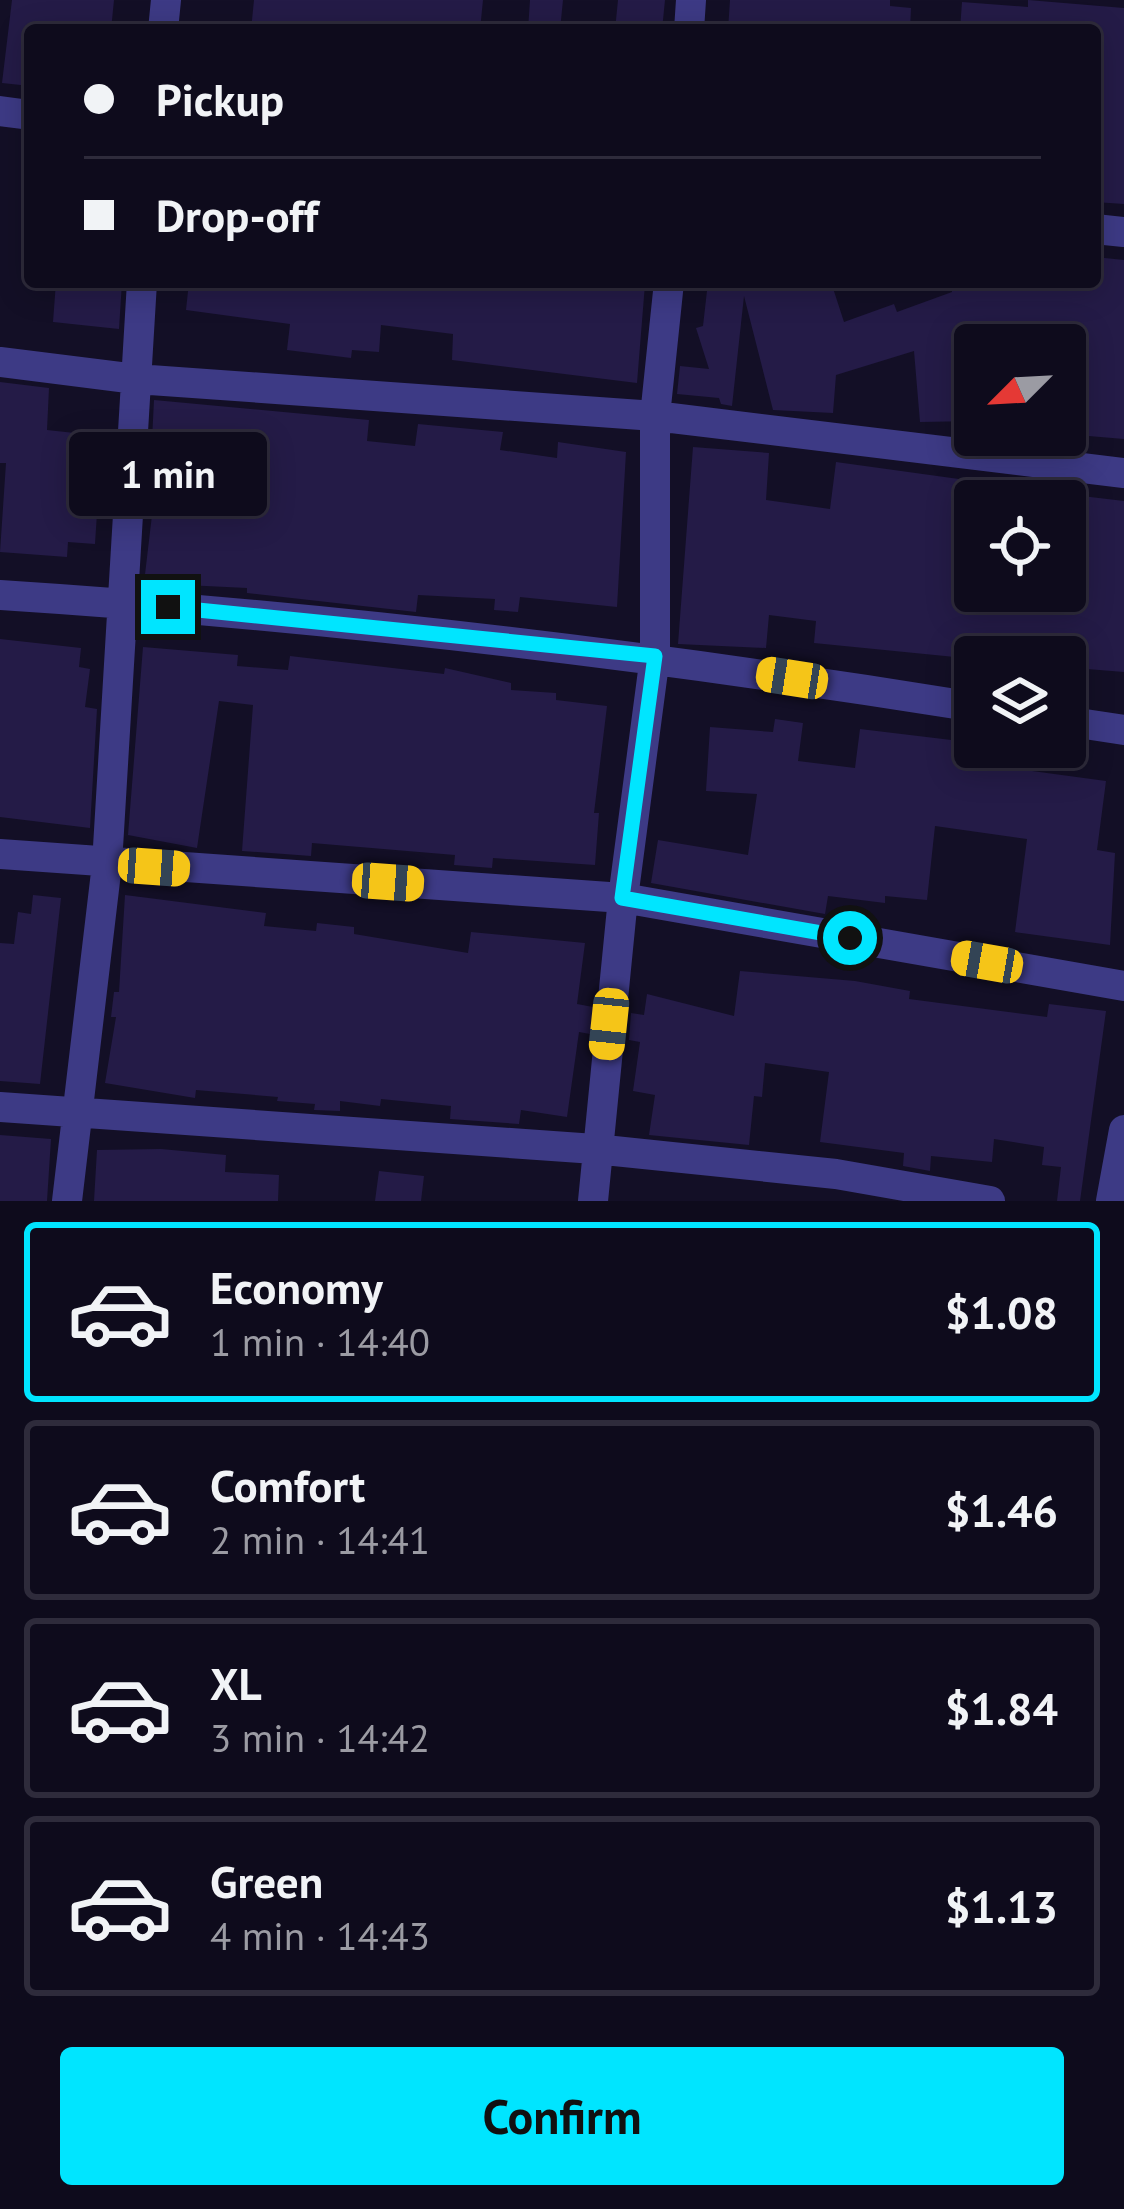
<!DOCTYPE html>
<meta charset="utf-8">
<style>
:root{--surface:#0e0b1c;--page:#1c1929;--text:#f1f3f6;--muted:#9b9ba3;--line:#2e2b3b;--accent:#00e5ff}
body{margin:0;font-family:"PT Sans",sans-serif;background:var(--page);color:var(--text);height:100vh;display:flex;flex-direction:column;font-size:45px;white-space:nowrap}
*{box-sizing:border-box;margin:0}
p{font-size:39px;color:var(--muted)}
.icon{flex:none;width:66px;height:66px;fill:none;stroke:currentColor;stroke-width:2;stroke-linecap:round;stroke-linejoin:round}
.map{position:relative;height:1201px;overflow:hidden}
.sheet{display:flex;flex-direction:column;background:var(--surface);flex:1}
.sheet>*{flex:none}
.banner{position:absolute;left:24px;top:24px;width:1077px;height:264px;border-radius:12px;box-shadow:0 6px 30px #0003,0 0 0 3px var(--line);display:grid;align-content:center;height:264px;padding:0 60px;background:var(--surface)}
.needle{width:78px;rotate:246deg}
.fabs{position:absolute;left:954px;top:324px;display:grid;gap:24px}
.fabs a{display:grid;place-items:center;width:132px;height:132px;border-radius:12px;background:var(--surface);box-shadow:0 6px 30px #0003,0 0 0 3px var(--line);font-size:60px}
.end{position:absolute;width:54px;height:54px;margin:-27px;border:15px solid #00e5ff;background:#111;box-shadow:0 0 0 6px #111}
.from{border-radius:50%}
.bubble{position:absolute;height:84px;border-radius:12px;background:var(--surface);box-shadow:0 6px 30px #0003,0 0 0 3px var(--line);font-size:39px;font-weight:700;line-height:84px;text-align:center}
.car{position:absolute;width:36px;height:72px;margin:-36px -18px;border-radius:15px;box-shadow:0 0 9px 3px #0007;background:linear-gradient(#f5c518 24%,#345 0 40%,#f5c518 0 76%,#345 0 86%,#f5c518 0)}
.banner b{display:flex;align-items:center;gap:42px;height:114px;font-size:45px}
.banner b+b{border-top:3px solid var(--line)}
.banner i{width:30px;height:30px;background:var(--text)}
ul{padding:21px 0 0;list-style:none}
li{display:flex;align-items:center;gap:36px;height:180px;margin:0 24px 18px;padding:0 36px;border:6px solid var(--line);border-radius:12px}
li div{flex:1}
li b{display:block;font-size:45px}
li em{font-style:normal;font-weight:700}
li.current{border-color:var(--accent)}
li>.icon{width:108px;height:108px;stroke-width:1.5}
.cta{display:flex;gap:24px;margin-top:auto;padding:24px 60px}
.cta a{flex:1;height:138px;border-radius:12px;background:var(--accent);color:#111;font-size:48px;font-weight:700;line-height:138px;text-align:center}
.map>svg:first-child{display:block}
.building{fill:#241b47}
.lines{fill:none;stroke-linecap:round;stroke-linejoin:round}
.minor{stroke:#3d3a85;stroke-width:30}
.route{stroke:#00e5ff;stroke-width:15}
</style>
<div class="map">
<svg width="1124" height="1201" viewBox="0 0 1124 1201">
<rect width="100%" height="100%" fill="#130f26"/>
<path class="building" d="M 12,0 L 114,0 L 111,30 L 30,30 L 30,86 L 2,83 Z
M 254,0 L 483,0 L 480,30 L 251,30 Z
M 530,0 L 563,0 L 560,30 L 528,30 Z
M 618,0 L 665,0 L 662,30 L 615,30 Z
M 730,0 L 890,0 L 890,6 L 911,8 L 910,30 L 728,30 Z
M 1028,0 L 1124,8 L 1124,204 L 1095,202 L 1095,30 L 960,30 L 962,2 L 1028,7 Z
M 1095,257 L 1124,260 L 1124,439 L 1065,434 L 1065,345 L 975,345 L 975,421 L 920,422 L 914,351 L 836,375 L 833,413 L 773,410 L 744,296 L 732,406 L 721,404 L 719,398 L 677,394 L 680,366 L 709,369 L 696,328 L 703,326 L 708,282 L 831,282 L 844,322 L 894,304 L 897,312 L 952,292 L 952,282 L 1095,282 Z
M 56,282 L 122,282 L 119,329 L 53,322 Z
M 189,282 L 645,284 L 637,383 L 452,360 L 453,334 L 381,325 L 379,352 L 352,350 L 351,358 L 287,350 L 290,324 L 186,310 Z
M 0,382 L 49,388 L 47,430 L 102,436 L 95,544 L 68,542 L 67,557 L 0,552 L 6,463 L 0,463 Z
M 154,400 L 369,420 L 367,441 L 415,446 L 418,424 L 503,432 L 500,450 L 557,458 L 558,442 L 626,452 L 617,607 L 520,597 L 518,612 L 494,610 L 495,599 L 418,595 L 416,612 L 247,593 L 247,588 L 144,583 L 156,481 L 150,480 Z
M 693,447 L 769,453 L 766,500 L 830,509 L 836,462 L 966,480 L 975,485 L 975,591 L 1065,594 L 1065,494 L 1124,501 L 1124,672 L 1087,669 L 1088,664 L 1065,662 L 1065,657 L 975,659 L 814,643 L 816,621 L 769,615 L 766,648 L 678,644 Z
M 0,639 L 81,648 L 79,667 L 90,669 L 85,707 L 97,709 L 90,828 L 0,817 Z
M 143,647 L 238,655 L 237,666 L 288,670 L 290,656 L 444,674 L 445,668 L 511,683 L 511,690 L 556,693 L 556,700 L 607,706 L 594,813 L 599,813 L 595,865 L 493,858 L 492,868 L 454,865 L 455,855 L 312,843 L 311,856 L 242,851 L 253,705 L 219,701 L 197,848 L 128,835 Z
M 775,719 L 803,723 L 798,761 L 855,768 L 860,729 L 968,742 L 967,747 L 1035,747 L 1032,771 L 1106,781 L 1097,850 L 1115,853 L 1110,945 L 1015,932 L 1027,839 L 935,826 L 927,900 L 885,896 L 885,903 L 828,896 L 825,914 L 651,883 L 658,840 L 748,855 L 757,794 L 706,791 L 710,727 L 773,732 Z
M 33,895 L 61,898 L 40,1084 L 0,1081 L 0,943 L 14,944 L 18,912 L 31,914 Z
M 125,895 L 266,913 L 264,926 L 316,931 L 317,923 L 354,927 L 354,934 L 468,953 L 471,932 L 585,943 L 577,1004 L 593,1007 L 590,1034 L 579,1032 L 567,1117 L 521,1110 L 519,1124 L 450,1119 L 451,1106 L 381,1099 L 380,1106 L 340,1101 L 340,1111 L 314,1110 L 315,1104 L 277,1101 L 278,1097 L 196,1090 L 195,1098 L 105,1083 L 116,1017 L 111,1017 L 114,992 L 119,992 Z
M 740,971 L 855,981 L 910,991 L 909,999 L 1047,1017 L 1049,1004 L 1106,1011 L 1080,1201 L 1057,1201 L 1061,1167 L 1042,1165 L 1044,1147 L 994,1139 L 992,1162 L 931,1156 L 930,1171 L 903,1166 L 904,1153 L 820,1142 L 829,1072 L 765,1063 L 762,1097 L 754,1096 L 749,1145 L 649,1135 L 655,1095 L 633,1091 L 640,1042 L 629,1040 L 631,1013 L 644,1015 L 647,994 L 734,1016 Z
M 0,1135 L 51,1139 L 47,1201 L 0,1201 Z
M 161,1149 L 226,1155 L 225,1172 L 279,1175 L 278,1201 L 94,1201 L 97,1150 Z
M 379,1171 L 424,1176 L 421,1201 L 375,1201 Z"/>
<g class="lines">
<path class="minor" d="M 163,30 L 166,0
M 689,30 L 691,0
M 0,111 L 30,115
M 1095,229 L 1124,232
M 0,362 L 136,379 L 655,416 L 1124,473
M 0,595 C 327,616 651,655 975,707
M 1065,721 L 1124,730
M 0,854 L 623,898 L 1124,986
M 0,1107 L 595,1149 L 836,1174 L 990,1201
M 67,1201 L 107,864 L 142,282
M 593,1201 L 623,898 L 655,656 L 655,416 L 669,282
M 1111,1201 L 1124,1130"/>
</g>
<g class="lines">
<path class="route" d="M 168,607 L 655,656 L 622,898 L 850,938"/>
</g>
</svg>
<div class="fabs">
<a><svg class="needle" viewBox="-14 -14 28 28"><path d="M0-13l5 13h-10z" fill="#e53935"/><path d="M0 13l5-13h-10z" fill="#9b9ba3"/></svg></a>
<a><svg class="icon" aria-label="locate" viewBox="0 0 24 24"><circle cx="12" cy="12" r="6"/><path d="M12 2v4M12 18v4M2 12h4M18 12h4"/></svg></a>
<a><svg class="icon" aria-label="layers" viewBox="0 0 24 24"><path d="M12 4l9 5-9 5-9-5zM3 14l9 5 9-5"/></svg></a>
</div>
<i class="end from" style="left:850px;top:938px"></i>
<i class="end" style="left:168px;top:607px"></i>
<div class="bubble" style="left:69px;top:432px;width:198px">1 min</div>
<i class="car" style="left:792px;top:678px;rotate:279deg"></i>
<i class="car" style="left:154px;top:867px;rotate:94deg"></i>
<i class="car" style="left:388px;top:882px;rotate:94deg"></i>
<i class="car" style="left:987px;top:962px;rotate:280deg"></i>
<i class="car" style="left:609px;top:1024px;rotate:186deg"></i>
<div class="banner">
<b><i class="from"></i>Pickup</b>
<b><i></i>Drop-off</b>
</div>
</div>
<section class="sheet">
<ul>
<li class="current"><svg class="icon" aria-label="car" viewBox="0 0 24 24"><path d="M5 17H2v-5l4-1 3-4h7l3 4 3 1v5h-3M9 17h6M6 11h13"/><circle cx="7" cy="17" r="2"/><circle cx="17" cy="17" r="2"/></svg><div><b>Economy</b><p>1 min · 14:40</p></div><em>$1.08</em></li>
<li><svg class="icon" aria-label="car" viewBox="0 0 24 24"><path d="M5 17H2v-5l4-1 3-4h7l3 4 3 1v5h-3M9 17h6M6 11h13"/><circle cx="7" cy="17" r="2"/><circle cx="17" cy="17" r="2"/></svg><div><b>Comfort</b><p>2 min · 14:41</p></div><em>$1.46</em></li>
<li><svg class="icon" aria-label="car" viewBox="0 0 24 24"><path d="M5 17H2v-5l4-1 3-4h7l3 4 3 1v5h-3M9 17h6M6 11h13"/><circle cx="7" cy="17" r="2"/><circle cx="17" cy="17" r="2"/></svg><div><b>XL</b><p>3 min · 14:42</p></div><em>$1.84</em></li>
<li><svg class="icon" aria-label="car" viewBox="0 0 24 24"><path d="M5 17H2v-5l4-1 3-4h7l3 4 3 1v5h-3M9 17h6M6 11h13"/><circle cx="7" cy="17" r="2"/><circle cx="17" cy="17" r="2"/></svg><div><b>Green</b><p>4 min · 14:43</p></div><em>$1.13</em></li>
</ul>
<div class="cta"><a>Confirm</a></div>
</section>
